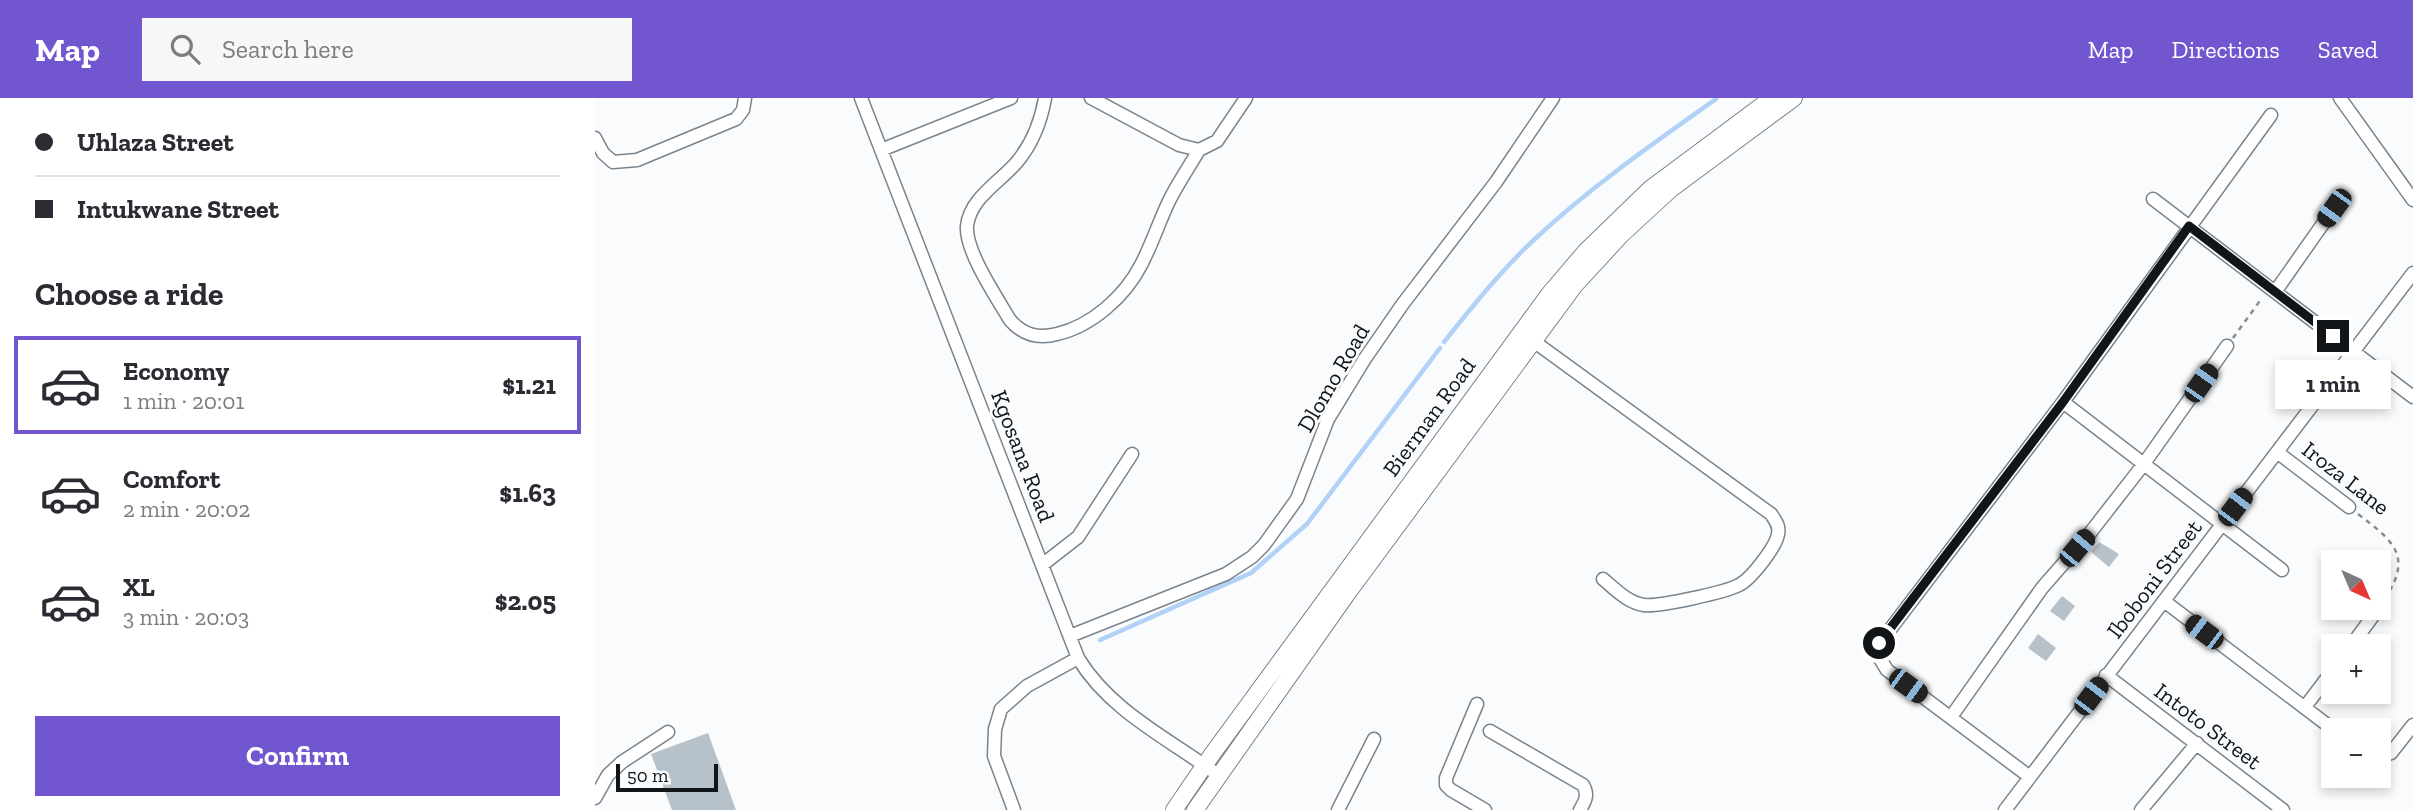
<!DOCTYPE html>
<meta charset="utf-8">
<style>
:root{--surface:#fff;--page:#f7f7f7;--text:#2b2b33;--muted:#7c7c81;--line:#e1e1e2;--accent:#7256d0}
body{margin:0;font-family:"Zilla Slab",serif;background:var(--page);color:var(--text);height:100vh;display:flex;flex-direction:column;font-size:26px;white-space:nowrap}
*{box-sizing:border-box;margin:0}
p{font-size:23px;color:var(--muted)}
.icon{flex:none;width:38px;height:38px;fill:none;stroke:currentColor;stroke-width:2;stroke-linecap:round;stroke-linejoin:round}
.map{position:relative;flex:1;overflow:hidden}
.side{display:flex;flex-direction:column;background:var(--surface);width:595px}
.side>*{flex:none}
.top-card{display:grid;align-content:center;height:154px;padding:0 35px;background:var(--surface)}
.needle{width:46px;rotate:136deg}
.buttons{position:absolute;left:1726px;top:452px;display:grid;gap:14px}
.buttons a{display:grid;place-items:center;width:70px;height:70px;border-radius:0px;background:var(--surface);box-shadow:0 4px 10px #0003;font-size:35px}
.scale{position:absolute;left:21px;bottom:18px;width:102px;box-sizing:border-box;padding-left:7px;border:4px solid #111518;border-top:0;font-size:19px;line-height:24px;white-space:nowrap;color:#111518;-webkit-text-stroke:5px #f9fbfd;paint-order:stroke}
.end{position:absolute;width:32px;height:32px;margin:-16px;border:9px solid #111518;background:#fff;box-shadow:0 0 0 4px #fff}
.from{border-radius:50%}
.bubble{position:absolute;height:49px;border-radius:0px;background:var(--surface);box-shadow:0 4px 10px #0003;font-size:23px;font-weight:700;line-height:49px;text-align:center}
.car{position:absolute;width:21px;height:42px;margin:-21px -10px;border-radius:9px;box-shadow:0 0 5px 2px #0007;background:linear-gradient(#222 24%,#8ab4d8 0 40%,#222 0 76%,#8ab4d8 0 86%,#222 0)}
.top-card b{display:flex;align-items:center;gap:24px;height:66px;font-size:26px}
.top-card b+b{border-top:2px solid var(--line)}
.top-card i{width:18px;height:18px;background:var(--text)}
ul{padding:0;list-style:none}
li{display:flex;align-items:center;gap:21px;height:98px;margin:0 14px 10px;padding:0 21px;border:4px solid transparent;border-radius:0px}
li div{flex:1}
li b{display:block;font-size:26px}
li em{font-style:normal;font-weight:700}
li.selected{border-color:var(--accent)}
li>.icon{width:63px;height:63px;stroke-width:1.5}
h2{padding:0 35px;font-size:32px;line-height:84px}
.cta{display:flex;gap:14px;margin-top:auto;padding:14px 35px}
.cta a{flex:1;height:80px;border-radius:0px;background:var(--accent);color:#fff;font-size:28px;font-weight:700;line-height:80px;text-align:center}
header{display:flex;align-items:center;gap:42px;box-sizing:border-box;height:98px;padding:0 35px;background:var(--accent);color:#fff}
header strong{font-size:33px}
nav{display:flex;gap:38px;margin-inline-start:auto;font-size:24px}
.search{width:490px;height:63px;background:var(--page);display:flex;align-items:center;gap:18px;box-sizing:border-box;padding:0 24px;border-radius:0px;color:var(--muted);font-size:26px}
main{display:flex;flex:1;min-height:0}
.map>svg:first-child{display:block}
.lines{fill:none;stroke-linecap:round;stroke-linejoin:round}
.stream{stroke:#b1d1f7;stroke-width:4.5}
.building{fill:#b6c1c9}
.minor-casing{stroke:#7a848c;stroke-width:15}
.major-casing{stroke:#7a848c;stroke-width:18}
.path{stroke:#8a8d90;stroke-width:2.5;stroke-dasharray:5 5;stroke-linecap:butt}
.minor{stroke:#fff;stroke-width:12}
.major{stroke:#fff;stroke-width:16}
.route{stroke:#111518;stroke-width:9}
.labels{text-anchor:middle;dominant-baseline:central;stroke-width:6;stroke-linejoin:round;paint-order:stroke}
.street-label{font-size:23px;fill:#111518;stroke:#f9fbfd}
</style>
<header>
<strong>Map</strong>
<div class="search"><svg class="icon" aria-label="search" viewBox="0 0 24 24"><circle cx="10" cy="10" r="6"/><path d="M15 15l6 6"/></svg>Search here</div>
<nav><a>Map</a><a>Directions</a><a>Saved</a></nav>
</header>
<main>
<section class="side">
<div class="top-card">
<b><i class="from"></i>Uhlaza Street</b>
<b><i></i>Intukwane Street</b>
</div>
<h2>Choose a ride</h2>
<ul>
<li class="selected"><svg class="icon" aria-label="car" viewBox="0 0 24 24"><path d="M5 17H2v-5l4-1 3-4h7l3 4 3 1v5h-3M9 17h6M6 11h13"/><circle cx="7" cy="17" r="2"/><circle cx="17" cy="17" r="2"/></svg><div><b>Economy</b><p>1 min · 20:01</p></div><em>$1.21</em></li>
<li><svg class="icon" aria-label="car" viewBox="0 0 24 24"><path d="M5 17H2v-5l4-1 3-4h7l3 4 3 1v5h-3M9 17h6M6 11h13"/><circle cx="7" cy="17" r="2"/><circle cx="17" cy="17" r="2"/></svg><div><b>Comfort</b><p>2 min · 20:02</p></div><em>$1.63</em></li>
<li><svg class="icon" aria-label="car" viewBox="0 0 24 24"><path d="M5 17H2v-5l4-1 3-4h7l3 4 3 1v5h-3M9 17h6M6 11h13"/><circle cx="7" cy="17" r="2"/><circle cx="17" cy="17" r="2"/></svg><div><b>XL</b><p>3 min · 20:03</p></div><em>$2.05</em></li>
</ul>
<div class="cta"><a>Confirm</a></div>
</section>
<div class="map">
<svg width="1818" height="712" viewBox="0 0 1818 712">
<rect width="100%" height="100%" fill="#f9fbfd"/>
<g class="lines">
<path class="stream" d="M 849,244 C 878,208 907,171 942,139 C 997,88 1059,45 1121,1
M 505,542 L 656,475 L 712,426 L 845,250"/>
</g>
<path class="building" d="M 1504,444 L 1524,456 L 1514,469 L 1496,454 Z
M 1467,498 L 1480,508 L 1469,523 L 1455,513 Z
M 1443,536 L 1461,550 L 1451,563 L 1433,550 Z
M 113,635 L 141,712 L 77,712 L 56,656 Z"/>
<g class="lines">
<defs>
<path id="minor" d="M 266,0 L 483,560 C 515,613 574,641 623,677
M 450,0 C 446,23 437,46 422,64 C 405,84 375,100 372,128 C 370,153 402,200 415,222 C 428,237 443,241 462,236 C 497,228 530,198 546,167 C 557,146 564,124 574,103 C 583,85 594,69 604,52
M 496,0 L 584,47 L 604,52 L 622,43 L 651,0
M 1745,0 L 1818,102
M 0,40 L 8,55 L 18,64 L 42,62 L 141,21 L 148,12 L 150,0
M 286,52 L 416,0
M 1558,101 L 1818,299
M 1680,194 L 1739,110
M 937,242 L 1176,416 C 1180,422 1185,428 1183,436 C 1181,449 1156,481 1144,487 C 1131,494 1064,509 1049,507 C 1033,505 1020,491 1008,481
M 1468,304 L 1687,472
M 1682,354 L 1754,409
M 447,467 L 483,439 L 537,356
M 1569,503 L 1739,632
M 475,538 L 631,476 L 657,459 L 669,447 L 702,401 L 733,321 L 769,262 L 807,207 L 901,84 L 958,0
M 1756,548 L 1783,511
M 1511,577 L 1688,712
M 882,606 L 851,680 L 851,687 L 856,692 L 890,712
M 1710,609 L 1738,572
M 1356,619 L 1447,490 L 1495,435 L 1548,367 L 1632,248
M 895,633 L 988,687 C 994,697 990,703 985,712
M 1783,660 L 1796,655 L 1818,627
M 1435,679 L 1292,572 L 1284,559 L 1284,546 L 1468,304 L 1676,17
M 0,700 L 13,677 L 27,664 L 73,634
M 419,712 L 399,658 L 400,631 L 406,611 L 432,588 L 483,560
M 743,712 L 779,641
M 1410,712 L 1818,175
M 1546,712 L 1602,645"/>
<path id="major" d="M 579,712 L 618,655 L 955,195 L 991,153 L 1055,91 L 1177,0
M 600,712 L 752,496 L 980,187 L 1026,137 L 1076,91 L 1199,0"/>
</defs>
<use href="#minor" class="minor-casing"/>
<use href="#major" class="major-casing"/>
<path class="path" d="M 1638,240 L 1667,200
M 1763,416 C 1800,444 1818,459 1789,502"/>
<use href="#minor" class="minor"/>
<use href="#major" class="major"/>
</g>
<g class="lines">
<path class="route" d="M 1284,545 L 1468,304 L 1594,128 L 1738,238"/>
</g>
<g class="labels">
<g class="street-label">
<text transform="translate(738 280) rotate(-60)">Dlomo Road</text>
<text transform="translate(834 319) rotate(-54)">Bierman Road</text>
<text transform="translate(428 358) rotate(69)">Kgosana Road</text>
<text transform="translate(1751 380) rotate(38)">Iroza Lane</text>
<text transform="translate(1559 481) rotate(-53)">Iboboni Street</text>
<text transform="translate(1613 628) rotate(37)">Intoto Street</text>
</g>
</g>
</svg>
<div class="buttons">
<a><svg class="needle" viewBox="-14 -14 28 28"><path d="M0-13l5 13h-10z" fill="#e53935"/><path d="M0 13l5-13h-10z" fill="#7c7c81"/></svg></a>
<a>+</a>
<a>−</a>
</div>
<div class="scale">50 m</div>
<i class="end from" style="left:1284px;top:545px"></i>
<i class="end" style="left:1738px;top:238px"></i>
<div class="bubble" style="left:1680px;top:262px;width:116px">1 min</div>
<i class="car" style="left:1739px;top:110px;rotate:216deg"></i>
<i class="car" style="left:1606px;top:285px;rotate:35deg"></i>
<i class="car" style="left:1640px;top:409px;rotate:37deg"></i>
<i class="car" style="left:1482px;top:450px;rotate:40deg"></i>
<i class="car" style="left:1609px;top:534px;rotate:307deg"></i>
<i class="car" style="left:1313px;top:588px;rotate:126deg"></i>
<i class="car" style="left:1496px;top:598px;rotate:37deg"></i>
</div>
</main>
